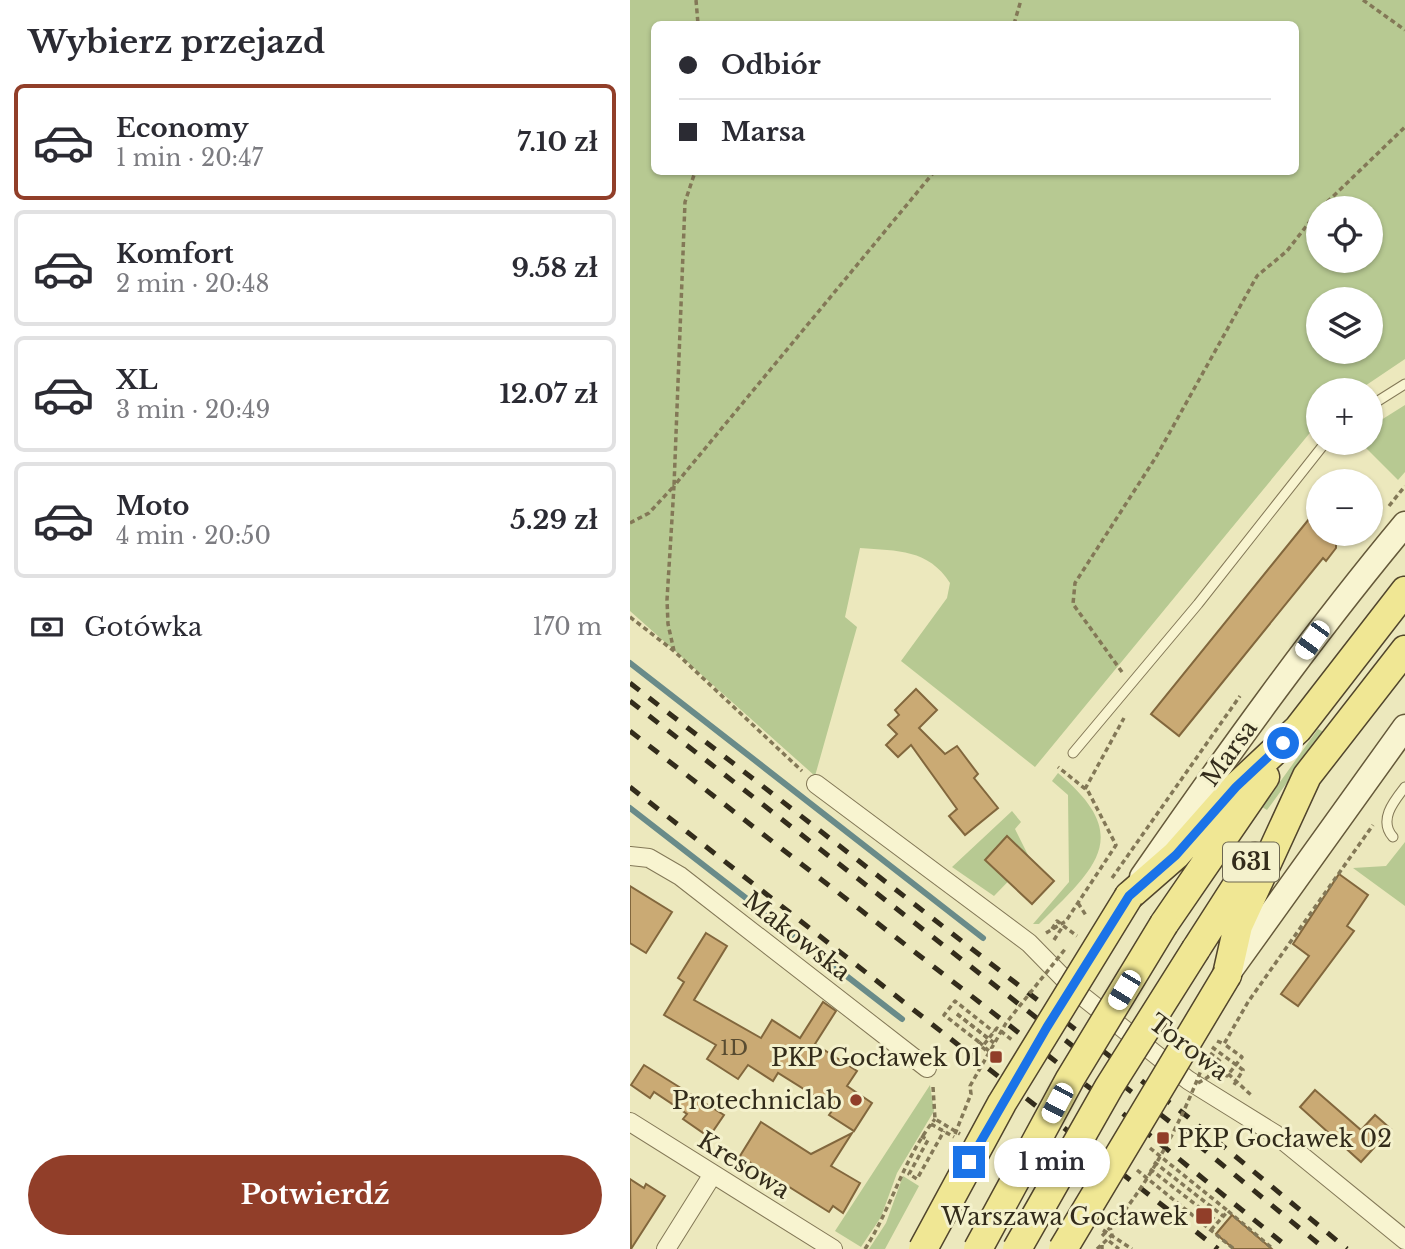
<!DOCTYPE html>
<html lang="pl">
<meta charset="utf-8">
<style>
:root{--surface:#fff;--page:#f7f7f7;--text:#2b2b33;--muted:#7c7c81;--line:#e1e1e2;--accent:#913e29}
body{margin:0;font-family:"Libre Baskerville",serif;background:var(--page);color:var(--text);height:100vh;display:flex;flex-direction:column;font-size:26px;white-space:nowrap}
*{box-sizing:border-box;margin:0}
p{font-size:23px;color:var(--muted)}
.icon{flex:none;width:38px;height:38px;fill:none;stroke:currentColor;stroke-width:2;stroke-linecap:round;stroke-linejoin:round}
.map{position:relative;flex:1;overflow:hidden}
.details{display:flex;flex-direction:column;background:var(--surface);width:630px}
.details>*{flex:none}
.hud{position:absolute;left:21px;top:21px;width:648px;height:154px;border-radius:10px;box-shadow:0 2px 5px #0004;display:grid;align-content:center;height:154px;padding:0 28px;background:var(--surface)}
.tools{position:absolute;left:676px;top:196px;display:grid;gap:14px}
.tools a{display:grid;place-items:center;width:77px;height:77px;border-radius:50%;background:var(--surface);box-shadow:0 2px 5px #0004;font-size:35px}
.end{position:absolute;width:32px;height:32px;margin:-16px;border:9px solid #1a73e8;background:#fff;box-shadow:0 0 0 4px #fff}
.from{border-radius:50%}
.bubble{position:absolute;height:49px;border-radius:24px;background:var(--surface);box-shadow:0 2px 5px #0004;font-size:23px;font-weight:700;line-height:49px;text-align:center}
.car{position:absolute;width:21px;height:42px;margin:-21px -10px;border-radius:9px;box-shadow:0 0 5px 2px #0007;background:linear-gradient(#fff 24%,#345 0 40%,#fff 0 76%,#345 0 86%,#fff 0)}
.hud b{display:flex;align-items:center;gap:24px;height:66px;font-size:26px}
.hud b+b{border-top:2px solid var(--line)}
.hud i{width:18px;height:18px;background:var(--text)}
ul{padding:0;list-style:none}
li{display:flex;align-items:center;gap:21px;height:116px;margin:0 14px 10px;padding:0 14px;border:4px solid var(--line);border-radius:10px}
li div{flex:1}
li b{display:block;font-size:26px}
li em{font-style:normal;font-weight:700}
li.current{border-color:var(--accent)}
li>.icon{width:63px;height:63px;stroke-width:1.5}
h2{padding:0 28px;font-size:32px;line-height:84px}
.pay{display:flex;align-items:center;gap:18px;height:77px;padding:0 28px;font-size:26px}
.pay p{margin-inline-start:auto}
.button{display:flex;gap:14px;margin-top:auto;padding:14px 28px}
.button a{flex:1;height:80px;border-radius:42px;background:var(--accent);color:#fff;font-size:28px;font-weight:700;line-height:80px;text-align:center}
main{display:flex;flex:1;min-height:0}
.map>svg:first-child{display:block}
.green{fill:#b7c992;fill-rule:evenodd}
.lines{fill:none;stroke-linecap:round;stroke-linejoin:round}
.stream{stroke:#698b89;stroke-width:6}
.building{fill:#caaa74;stroke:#82673d;stroke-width:2}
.lane-casing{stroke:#837857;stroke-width:11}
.street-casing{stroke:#837857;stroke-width:20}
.secondary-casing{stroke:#65593a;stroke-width:27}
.primary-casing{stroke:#51452c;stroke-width:31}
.path{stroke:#837857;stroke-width:3.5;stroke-dasharray:5 3.5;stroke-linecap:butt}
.lane{stroke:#f8f4d0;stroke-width:9}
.street{stroke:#f8f4d0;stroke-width:18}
.secondary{stroke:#f8f4d0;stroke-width:24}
.primary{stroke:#f0e794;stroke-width:28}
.rail{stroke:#332c1b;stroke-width:5;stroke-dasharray:12 12;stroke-linecap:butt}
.primary-bridge-casing{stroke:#51452c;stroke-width:31;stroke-linecap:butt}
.path-bridge{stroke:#837857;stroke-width:3.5;stroke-dasharray:5 3.5;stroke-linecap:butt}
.primary-bridge{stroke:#f0e794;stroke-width:28}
.route{stroke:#1a73e8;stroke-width:9}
.poi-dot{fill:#913e29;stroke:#f4f1cc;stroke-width:2.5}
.labels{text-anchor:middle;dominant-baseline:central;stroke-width:6;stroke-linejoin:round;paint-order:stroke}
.number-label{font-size:21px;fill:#594c31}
.shield{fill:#f4f1cc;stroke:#6d6750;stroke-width:2}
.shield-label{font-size:23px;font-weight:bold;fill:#332c1b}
.street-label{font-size:24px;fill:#332c1b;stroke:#f4f1cc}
.poi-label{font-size:24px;fill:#332c1b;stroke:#f4f1cc;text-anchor:end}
</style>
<main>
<section class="details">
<h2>Wybierz przejazd</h2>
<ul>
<li class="current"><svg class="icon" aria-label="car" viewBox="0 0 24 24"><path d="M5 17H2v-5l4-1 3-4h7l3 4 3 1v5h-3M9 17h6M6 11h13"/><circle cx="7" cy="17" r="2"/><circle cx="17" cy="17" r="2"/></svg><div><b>Economy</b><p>1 min · 20:47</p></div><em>7.10 zł</em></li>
<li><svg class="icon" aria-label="car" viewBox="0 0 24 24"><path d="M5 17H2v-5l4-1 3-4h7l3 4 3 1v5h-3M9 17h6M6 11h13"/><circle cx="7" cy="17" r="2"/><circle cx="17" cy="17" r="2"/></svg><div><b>Komfort</b><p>2 min · 20:48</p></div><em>9.58 zł</em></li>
<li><svg class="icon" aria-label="car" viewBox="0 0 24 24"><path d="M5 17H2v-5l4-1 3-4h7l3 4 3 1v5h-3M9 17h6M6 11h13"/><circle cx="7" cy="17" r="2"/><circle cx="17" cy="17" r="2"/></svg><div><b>XL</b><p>3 min · 20:49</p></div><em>12.07 zł</em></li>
<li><svg class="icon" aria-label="car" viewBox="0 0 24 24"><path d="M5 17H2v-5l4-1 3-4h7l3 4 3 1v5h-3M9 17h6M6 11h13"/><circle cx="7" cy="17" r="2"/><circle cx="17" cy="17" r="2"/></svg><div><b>Moto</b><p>4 min · 20:50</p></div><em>5.29 zł</em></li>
</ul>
<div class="pay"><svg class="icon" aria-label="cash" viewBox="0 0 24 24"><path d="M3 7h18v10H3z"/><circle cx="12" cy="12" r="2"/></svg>Gotówka<p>170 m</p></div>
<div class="button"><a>Potwierdź</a></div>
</section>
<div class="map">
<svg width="775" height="1249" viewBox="0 0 775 1249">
<rect width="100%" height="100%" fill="#ece8bd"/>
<path class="green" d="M 0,0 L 775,0 L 775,359 L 729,390 L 688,390 L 688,423 L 405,767 L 271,661 L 317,598 L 320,583 C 298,549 268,551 230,548 L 215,617 L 227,627 L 185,776 L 0,611 ZM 24,24 L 665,24 L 665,172 L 24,172 ZM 688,208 L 740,208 L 740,261 L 688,261 ZM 688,299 L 740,299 L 740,352 L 688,352 Z
M 775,405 L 775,472 L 768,480 L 731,443 L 740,443 L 740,427 Z
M 688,729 L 694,732 L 637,810 L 632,807 Z
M 428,773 C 505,837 465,868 409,924 L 403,924 L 439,882 L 438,795 L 422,781 Z
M 382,811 L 391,822 L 385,829 L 400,859 L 364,896 L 322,867 Z
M 775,842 L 775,906 L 723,868 L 756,866 Z
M 300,1085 L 304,1111 L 267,1173 L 251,1217 L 231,1247 L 205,1231 Z
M 273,1176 L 289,1186 L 255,1249 L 239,1249 L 256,1223 Z"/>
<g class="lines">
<path class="stream" d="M 0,663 L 353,938
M 0,808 L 272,1019"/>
</g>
<path class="building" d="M 679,519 L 688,527 L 688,534 L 696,534 L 706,542 L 706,548 L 696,561 L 693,558 L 549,736 L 521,714 Z
M 286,689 L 307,710 L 289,728 L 315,754 L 327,746 L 348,774 L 344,778 L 368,808 L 335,835 L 319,816 L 327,809 L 281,745 L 268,757 L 256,745 L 267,734 L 258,725 L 269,715 L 265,710 Z
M 377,836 L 424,881 L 402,904 L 355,860 Z
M 709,874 L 738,895 L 717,926 L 724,931 L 668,1006 L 651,994 L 679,956 L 663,944 Z
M 0,886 L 42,912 L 16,953 L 0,943 Z
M 76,933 L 97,946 L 64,1000 L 131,1038 L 142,1020 L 170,1038 L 193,1002 L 206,1011 L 185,1044 L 227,1071 L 217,1086 L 242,1103 L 224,1131 L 199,1115 L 204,1108 L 148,1073 L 143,1081 L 118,1065 L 108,1079 L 77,1059 L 86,1045 L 34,1015 L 54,982 L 48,978 Z
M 14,1065 L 94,1115 L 79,1137 L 53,1119 L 57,1114 L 24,1092 L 20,1098 L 1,1085 Z
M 685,1090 L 731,1130 L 745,1115 L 761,1129 L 731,1162 L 670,1107 Z
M 131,1122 L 181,1154 L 222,1133 L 201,1166 L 230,1183 L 213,1213 L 203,1206 L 199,1212 L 110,1156 Z
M 0,1179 L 14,1188 L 16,1184 L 35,1196 L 1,1249 Z
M 602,1215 L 642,1249 L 604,1249 L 586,1234 Z"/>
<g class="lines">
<defs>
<path id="lane" d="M 740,406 L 775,384
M 443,753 L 568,604 L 695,443
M 763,837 C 748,820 764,801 775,787"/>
<path id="street" d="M 186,784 L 399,943 L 447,992 L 558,1080 L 645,1134 L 775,1240
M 0,856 L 19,858 L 50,876 L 297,1068
M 0,1122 L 203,1249
M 36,1249 L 83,1174"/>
<path id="secondary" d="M 512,877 C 596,756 681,637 775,524
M 597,975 L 775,727"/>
<path id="primary" d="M 499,896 L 546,855 L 606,787 L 668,729 L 775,591
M 534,924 L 635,777
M 566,949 L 625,857
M 597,975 L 608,926 L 677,776 L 775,650"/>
</defs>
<use href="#lane" class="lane-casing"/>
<use href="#street" class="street-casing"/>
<use href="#secondary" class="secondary-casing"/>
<use href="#primary" class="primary-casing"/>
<path class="path" d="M 66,0 L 68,24
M 733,0 L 775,30
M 384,24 L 391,0
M 691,208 L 775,127
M 759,506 L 775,486
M 0,523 L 19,513 L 44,486 L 55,202 L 65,172
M 0,617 L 44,651 L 172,771
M 44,651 L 38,624 L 37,600 L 44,486 L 304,172
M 492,672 L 443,604 L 445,583 L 526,457 L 627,276 L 657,251 L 688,211
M 455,789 L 494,718
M 482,878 L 610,696
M 448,903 L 457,917
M 422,929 L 427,921 L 447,936
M 416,933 L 436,921 L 486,845 L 458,791 L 428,767
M 424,940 L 433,926
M 327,1014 L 359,1039
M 587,1041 L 594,1044 L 618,1002 L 743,825
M 349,1042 L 314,1015 L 325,1001 L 364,1032
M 582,1047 L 613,1070 L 604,1085
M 580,1053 L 592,1063 L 586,1071 L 597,1076 L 612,1057 L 594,1044
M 369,1061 L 352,1047 L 367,1028 L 382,1040
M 592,1068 L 621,1095
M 303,1087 L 305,1119 L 330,1134
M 301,1124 L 324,1137
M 291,1136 L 298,1140 L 279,1174 L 287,1179 L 314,1131
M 520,1148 L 598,1211
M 524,1162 L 593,1216
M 520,1169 L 588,1222
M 507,1170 L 604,1249
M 473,1230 L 502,1249
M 581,1230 L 598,1211 L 643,1249
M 479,1241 L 489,1249
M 235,1249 C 262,1207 273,1159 305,1119
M 472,1249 L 472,1245"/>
<use href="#lane" class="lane"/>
<use href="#street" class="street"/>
<use href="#secondary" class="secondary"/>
<use href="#primary" class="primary"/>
<path class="rail" d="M 0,683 L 558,1117 L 717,1249
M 0,701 L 544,1125 L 695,1249
M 0,731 L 496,1116 L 660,1249
M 0,787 L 588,1249"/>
<defs>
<path id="primary-bridge" d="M 293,1249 L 372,1103 L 499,896
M 348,1249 L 440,1079 L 534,924
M 387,1249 L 479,1087 L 566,949
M 433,1249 L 597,975"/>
</defs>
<use href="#primary-bridge" class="primary-bridge-casing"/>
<path class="path-bridge" d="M 327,1014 L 364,1043
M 349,1042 L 360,1052
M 568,1083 L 578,1077 L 586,1064 L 592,1068
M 325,1134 L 341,1094 L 340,1086 L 376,1023 L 436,948
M 472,1236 C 513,1196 551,1123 571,1070
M 467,1249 L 482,1235 L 480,1227"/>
<use href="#primary-bridge" class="primary-bridge"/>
</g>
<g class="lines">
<path class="route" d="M 339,1162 L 417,1027 L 499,896 L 546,855 L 606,787 L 653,743"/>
</g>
<g class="poi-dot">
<rect x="359" y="1050" width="14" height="14" rx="3.5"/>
<circle cx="226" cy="1100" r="7"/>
<rect x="526" y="1131" width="14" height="14" rx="3.5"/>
<rect x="565" y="1207" width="18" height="18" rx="3.5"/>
</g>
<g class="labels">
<g class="number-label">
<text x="104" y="1048">1D</text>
</g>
<rect class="shield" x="593" y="842.5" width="56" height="39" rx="5"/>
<g class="shield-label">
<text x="621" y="862">631</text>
</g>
<g class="street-label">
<text transform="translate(599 753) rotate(-54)">Marsa</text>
<text transform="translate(167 936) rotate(38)">Makowska</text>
<text transform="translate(559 1047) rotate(37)">Torowa</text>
<text transform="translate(114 1165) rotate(32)">Kresowa</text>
</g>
<g class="poi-label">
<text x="352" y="1057">PKP Gocławek 01</text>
<text x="212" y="1100">Protechniclab</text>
<text x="547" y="1138" text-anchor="start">PKP Gocławek 02</text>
<text x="558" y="1216">Warszawa Gocławek</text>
</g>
</g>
</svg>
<div class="tools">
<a><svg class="icon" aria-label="locate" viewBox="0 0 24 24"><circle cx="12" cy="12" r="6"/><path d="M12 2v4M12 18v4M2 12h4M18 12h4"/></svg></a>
<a><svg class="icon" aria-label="layers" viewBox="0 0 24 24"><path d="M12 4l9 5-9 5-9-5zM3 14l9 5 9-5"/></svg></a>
<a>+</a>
<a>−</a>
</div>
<i class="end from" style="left:653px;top:743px"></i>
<i class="end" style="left:339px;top:1162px"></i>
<div class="bubble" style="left:364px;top:1138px;width:116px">1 min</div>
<i class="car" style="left:682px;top:640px;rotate:216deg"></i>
<i class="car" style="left:494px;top:990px;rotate:211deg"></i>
<i class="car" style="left:427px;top:1103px;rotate:208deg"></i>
<div class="hud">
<b><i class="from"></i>Odbiór</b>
<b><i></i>Marsa</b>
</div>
</div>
</main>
